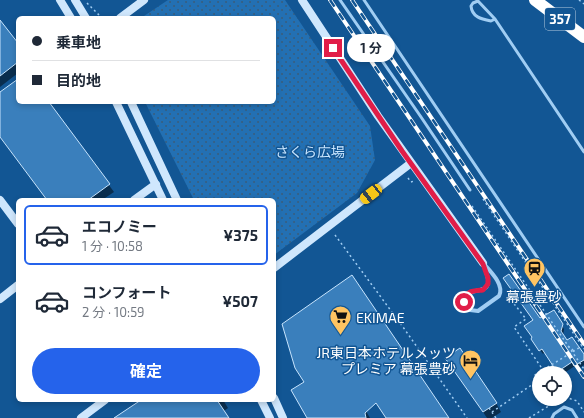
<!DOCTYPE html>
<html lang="ja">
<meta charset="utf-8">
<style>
:root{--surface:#fff;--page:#f6f6f7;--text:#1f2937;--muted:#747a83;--line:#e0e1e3;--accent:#2563eb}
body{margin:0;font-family:"Exo 2","Noto Sans JP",sans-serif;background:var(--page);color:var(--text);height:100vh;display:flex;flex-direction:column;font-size:15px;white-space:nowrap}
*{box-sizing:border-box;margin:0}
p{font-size:13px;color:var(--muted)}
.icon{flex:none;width:22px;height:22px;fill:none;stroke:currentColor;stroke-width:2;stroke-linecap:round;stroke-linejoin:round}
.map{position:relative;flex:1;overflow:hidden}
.sheet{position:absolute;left:16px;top:198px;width:260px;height:204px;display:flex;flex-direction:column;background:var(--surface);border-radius:6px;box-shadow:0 2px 6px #0003}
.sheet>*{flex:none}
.banner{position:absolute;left:16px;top:16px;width:260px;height:88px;border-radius:6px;box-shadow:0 2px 6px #0003;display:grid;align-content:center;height:88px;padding:0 16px;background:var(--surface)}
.tools{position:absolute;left:532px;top:366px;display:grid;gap:8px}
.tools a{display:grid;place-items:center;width:40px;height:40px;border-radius:50%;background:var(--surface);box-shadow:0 2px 6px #0003;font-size:20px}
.end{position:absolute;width:18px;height:18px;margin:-9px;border:5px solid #e11d48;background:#fff;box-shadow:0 0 0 2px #fff}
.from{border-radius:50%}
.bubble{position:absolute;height:28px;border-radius:14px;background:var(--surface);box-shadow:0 2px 6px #0003;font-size:13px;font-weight:700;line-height:28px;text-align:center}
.car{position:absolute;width:12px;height:24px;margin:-12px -6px;border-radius:5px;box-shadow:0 0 3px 1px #0007;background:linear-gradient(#f5c518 24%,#345 0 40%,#f5c518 0 76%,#345 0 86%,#f5c518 0)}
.banner b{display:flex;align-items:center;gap:14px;height:38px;font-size:15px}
.banner b+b{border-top:1px solid var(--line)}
.banner i{width:10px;height:10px;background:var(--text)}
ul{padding:7px 0 0;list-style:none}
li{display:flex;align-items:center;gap:12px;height:60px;margin:0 8px 6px;padding:0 8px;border:2px solid transparent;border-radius:6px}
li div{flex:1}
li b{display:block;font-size:15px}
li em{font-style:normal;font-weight:700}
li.on{border-color:var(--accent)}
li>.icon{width:36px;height:36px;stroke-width:1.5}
.cta{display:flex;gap:8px;margin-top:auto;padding:8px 16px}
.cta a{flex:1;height:46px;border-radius:24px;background:var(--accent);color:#fff;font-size:16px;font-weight:700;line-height:46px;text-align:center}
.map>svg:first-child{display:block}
.park{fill:url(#park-dots)}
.shadow{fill:#0007}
.building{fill:#3a7fbc;stroke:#c7e4fd}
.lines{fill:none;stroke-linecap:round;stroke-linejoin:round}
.path{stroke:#a0cdf3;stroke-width:1.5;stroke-dasharray:2 3;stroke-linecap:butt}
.lane{stroke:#a0cdf3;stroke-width:3}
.street{stroke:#a0cdf3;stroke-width:4}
.secondary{stroke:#cfe7fd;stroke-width:8}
.highway{stroke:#fff;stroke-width:12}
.rail-casing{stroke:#fff;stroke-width:4}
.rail{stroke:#125694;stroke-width:2.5;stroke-dasharray:8;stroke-linecap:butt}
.path-bridge{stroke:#a0cdf3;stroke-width:1.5;stroke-dasharray:2 3;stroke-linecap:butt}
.route{stroke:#e11d48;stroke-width:5}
.labels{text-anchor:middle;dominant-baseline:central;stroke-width:3;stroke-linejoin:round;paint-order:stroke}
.shield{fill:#125694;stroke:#b8ccdf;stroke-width:1}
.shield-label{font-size:13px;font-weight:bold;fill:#fff}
.park-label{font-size:14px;fill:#c7e4fd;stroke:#125694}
.poi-label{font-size:14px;fill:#fff;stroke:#125694}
</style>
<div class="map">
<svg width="584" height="418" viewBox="0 0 584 418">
<defs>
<pattern id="park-dots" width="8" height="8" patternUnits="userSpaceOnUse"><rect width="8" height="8" fill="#2370b3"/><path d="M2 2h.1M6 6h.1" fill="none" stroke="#3a5c7a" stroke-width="1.8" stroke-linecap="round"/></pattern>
</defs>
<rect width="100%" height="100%" fill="#125694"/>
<path class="park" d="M 168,0 L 285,0 L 370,126 L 375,160 L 357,193 L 274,255 L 274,200 L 194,200 L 145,102 L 274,102 L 274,18 L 141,18 Z"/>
<path class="shadow" d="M 0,22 L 18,44 L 18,73 L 0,87 Z
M 18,80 L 18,102 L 48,102 L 114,192 L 102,200 L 47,200 L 0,137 L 0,93 Z
M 352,276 L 448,418 L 386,418 L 367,390 L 357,396 L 370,418 L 308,418 L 293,391 L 305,382 L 296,367 L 283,324 Z
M 553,311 L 564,329 L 563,336 L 567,341 L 584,356 L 584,365 L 578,369 L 575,366 L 564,373 L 559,373 L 545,352 L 543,354 L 535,343 L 539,319 Z
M 452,366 L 496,403 L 501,412 L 492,418 L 487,418 Z
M 142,400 L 223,400 L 228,408 L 224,411 L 228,418 L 116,418 Z"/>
<path class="building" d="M 0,20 L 18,43 L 18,62 L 0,76 Z
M 18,79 L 18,102 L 49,102 L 110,184 L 88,200 L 47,200 L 0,137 L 0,92 Z
M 509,274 L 540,318 L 554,310 L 563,324 L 561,331 L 567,340 L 572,337 L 584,354 L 584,360 L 574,366 L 572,362 L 557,372 L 542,349 L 539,351 L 531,339 L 532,337 L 524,326 L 533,320 L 503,278 Z
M 352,275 L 449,418 L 386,418 L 376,403 L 365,413 L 366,418 L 307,418 L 291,390 L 304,382 L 295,368 L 282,324 Z
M 460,348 L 497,403 L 483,412 L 445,358 Z
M 141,400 L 217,400 L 229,418 L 114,418 Z"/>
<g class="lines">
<path class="path" d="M 579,0 L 584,4
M 87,3 L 99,15
M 408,178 L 411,182 L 414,181
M 483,199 L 584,349
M 335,235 L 403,327 L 467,418
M 508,296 L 526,319 L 514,327 L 543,370
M 568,346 L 574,351
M 552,365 L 556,373
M 565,386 L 568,391 L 567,398
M 565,397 L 577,401 L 584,412
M 489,408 L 496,418
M 492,412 L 536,382 L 535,375 L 582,346
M 529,418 L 560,399"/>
<path class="lane" d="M 340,0 L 421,117 L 470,190
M 364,0 L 584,327
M 477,0 L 495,19 L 491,21 C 481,19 472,17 471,6 L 473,3 L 478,1
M 495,19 L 584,152
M 552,418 L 554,414 L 564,407 L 572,410 L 577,418"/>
<path class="street" d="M 483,263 C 490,271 505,285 499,296 L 478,311 L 470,310 L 464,305 L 466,295 C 473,288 490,294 488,279 C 487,274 485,269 483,263 Z"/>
<path class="secondary" d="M 60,0 L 71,18
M 75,0 L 86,18
M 302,0 L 378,116 L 483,263
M 120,18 L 144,0
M 116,102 L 163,200
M 131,102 L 177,200
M 0,200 L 18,224
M 134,200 L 156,184
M 274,268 L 411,163
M 0,299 L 18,285
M 274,398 L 283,418
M 261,400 L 270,418
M 81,418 L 105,400"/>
<path class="highway" d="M 535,0 L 584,37"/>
<defs>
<path id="rail" d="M 330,0 L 584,377
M 352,0 L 584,344"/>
</defs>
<use href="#rail" class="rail-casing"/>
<use href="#rail" class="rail"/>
<path class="path-bridge" d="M 472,206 L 584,369"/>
</g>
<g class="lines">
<path class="route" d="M 333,48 L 402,151 L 483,264 L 488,278 L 488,284 L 483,290 C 473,291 466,290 464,302"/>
</g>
<defs>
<symbol id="station-pin" viewBox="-11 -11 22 30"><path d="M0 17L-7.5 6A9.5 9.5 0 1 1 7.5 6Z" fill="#ffc462" stroke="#125694"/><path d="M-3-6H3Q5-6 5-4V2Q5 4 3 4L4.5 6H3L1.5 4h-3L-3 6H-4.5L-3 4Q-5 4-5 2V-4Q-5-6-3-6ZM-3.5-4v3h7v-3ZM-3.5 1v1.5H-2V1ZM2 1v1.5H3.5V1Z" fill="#111"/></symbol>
<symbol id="supermarket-pin" viewBox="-11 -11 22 30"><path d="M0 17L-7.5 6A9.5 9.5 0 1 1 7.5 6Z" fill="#ffc462" stroke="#125694"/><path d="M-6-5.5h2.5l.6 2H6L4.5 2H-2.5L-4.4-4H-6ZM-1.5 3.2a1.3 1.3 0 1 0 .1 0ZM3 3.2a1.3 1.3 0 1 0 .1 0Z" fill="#111"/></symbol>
<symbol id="hotel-pin" viewBox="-11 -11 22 30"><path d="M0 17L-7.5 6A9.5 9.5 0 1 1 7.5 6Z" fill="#ffc462" stroke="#125694"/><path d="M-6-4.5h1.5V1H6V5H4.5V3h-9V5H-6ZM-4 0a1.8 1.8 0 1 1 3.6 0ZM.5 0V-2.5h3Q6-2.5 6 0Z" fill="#111"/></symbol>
</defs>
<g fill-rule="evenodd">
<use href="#station-pin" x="522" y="256" width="25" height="34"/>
<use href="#supermarket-pin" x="328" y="304" width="25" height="34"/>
<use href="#hotel-pin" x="458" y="348" width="25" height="34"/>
</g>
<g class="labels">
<rect class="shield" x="545" y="8" width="30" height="22" rx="3"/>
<g class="shield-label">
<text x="560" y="19">357</text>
</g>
<g class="park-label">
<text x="310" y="151">さくら広場</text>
</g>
<g class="poi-label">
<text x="534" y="296">幕張豊砂</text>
<text x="356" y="317" text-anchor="start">EKIMAE</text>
<text x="456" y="352" text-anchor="end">JR東日本ホテルメッツ<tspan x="456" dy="16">プレミア 幕張豊砂</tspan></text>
</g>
</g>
</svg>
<div class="tools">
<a><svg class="icon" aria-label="locate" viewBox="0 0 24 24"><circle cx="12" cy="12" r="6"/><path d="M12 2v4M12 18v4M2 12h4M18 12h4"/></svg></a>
</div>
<i class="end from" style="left:464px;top:302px"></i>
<i class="end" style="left:333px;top:48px"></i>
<div class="bubble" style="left:347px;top:34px;width:48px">1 分</div>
<i class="car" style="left:371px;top:194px;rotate:232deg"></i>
<div class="banner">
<b><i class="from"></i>乗車地</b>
<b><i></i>目的地</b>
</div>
<section class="sheet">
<ul>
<li class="on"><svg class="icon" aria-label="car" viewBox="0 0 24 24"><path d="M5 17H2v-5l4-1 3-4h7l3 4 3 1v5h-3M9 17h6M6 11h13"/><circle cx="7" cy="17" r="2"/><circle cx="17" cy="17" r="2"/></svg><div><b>エコノミー</b><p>1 分 · 10:58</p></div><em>¥375</em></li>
<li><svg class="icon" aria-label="car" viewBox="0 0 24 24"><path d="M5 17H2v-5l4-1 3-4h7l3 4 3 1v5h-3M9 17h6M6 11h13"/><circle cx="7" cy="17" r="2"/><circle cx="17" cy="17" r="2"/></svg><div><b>コンフォート</b><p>2 分 · 10:59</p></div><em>¥507</em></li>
</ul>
<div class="cta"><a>確定</a></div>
</section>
</div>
